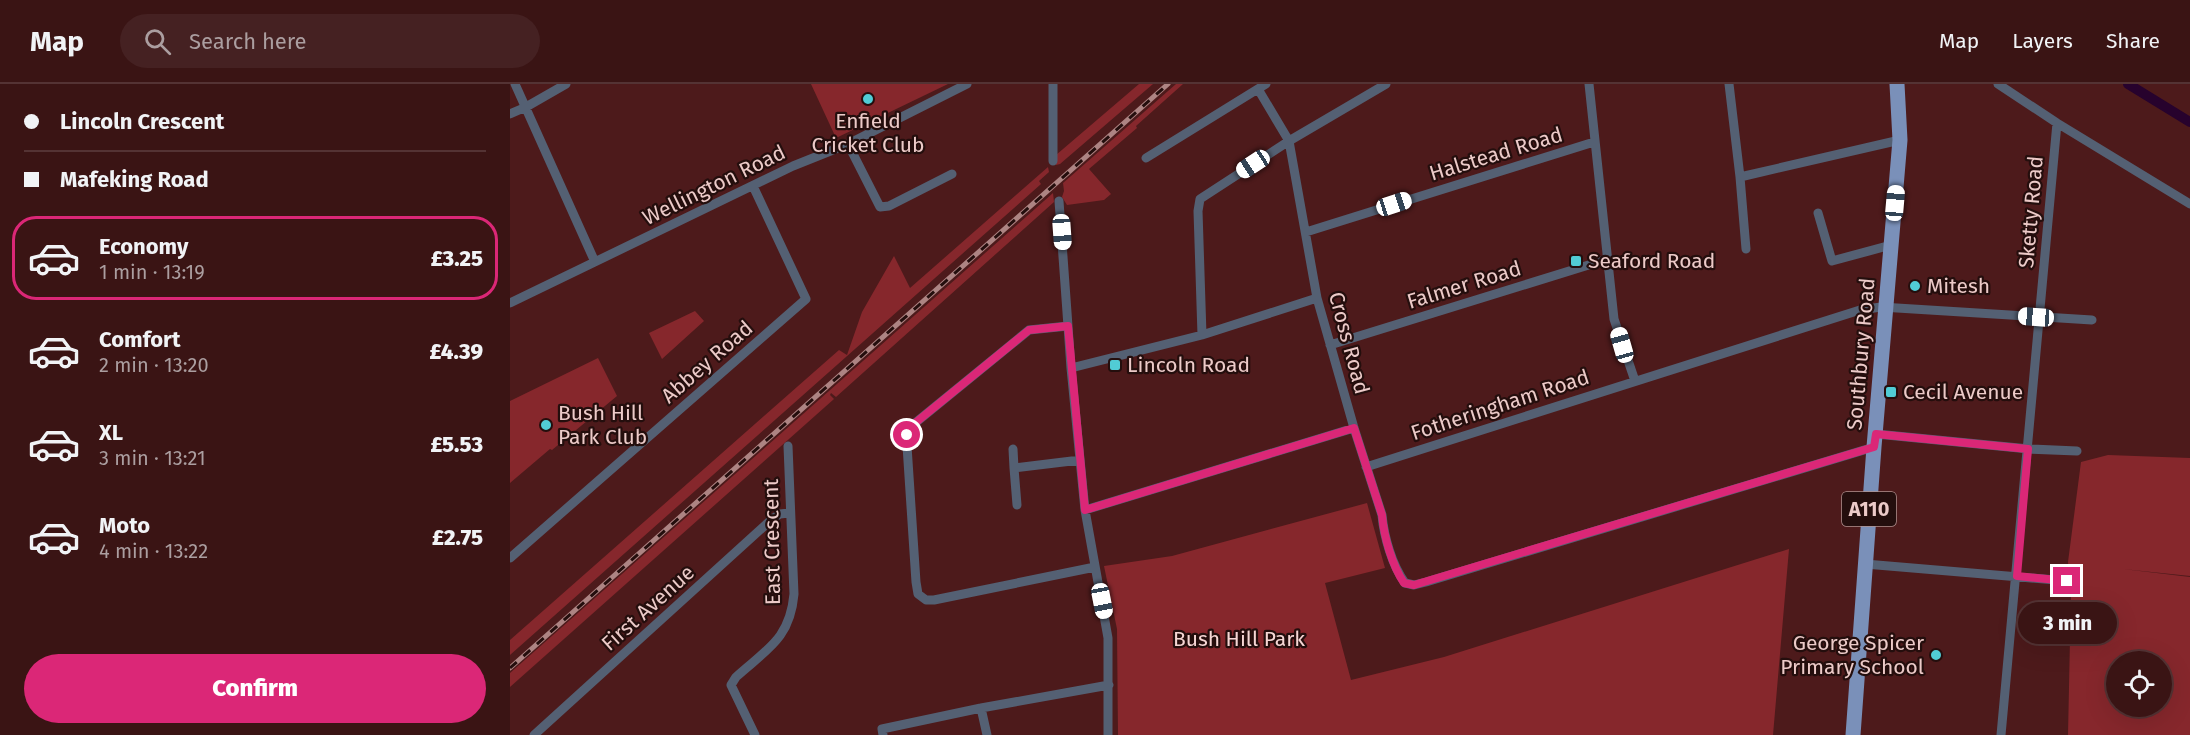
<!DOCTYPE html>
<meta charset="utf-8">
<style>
:root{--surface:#3a1414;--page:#452122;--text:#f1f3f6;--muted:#ab9ea0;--line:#543334;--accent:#db2777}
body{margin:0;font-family:"Fira Sans",sans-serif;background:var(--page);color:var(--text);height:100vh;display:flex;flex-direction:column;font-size:22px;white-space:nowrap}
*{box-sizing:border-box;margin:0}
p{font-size:20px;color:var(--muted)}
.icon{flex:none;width:33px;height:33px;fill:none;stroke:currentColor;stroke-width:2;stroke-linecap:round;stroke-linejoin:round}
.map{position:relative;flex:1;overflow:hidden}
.panel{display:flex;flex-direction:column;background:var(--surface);width:510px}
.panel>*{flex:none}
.banner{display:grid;align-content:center;height:132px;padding:0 24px;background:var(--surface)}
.tools{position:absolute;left:1596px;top:567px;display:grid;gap:12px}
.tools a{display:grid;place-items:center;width:66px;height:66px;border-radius:50%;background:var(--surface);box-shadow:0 6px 24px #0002,0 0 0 2px var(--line);font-size:30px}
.end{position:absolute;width:27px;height:27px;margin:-14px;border:8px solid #db2777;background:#fff;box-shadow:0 0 0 3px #fff}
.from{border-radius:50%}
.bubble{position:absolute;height:42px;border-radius:21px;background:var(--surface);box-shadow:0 6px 24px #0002,0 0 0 2px var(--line);font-size:20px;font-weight:800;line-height:42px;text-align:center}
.car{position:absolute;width:18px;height:36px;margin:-18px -9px;border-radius:8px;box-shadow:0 0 4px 2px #0007;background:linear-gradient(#fff 24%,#345 0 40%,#fff 0 76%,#345 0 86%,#fff 0)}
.banner b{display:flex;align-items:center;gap:21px;height:57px;font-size:22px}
.banner b+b{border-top:2px solid var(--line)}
.banner i{width:15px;height:15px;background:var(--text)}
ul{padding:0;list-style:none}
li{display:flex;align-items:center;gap:18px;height:84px;margin:0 12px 9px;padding:0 12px;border:3px solid transparent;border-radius:24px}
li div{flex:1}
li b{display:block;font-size:22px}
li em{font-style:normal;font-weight:800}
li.current{border-color:var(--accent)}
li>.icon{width:54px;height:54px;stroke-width:1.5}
.cta{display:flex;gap:12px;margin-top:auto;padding:12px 24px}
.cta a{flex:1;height:69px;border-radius:36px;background:var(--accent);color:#fff;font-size:24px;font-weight:800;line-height:69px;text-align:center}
header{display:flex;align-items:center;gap:36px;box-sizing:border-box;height:84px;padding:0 30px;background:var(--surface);border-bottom:2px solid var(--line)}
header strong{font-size:28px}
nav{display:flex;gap:33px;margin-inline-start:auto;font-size:21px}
.search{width:420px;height:54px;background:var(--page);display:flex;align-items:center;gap:15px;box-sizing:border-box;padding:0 21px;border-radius:33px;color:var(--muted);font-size:22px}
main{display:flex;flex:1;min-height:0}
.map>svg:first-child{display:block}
.green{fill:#86272c;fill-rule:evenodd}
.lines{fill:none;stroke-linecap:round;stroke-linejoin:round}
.canal{stroke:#27022d;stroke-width:10}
.minor{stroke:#546073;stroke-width:9}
.primary{stroke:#7a90b9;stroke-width:15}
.rail-casing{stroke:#ad8483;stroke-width:5}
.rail{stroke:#240e0d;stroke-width:3;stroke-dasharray:9;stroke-linecap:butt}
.route{stroke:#db2777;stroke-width:8}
.poi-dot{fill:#51ccd5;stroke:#240e0d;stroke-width:2}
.labels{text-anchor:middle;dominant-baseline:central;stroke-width:4.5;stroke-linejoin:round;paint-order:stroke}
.shield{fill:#240e0d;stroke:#b09290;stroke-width:1.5}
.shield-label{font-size:20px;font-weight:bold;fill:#eccac8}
.poi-label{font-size:21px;fill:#eccac8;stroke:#240e0d;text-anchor:start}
.street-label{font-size:21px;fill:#eccac8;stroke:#240e0d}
.park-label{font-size:21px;fill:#f6d6d4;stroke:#240e0d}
</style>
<header>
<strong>Map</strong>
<div class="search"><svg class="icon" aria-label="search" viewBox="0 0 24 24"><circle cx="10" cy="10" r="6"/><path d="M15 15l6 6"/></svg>Search here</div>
<nav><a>Map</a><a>Layers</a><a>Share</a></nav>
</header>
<main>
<section class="panel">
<div class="banner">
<b><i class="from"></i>Lincoln Crescent</b>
<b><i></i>Mafeking Road</b>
</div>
<ul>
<li class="current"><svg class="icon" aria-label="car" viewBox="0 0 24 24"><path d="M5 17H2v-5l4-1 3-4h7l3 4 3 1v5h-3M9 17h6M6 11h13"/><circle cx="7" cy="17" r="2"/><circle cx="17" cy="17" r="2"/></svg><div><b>Economy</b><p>1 min · 13:19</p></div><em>£3.25</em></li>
<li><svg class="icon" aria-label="car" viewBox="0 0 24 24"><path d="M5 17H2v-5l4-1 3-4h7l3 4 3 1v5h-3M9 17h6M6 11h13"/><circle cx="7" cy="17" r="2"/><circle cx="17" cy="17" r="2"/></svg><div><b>Comfort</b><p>2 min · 13:20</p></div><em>£4.39</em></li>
<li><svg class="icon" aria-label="car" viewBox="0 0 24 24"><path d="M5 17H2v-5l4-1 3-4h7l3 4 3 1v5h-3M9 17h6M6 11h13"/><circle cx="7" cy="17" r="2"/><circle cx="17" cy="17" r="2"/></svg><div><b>XL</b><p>3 min · 13:21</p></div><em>£5.53</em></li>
<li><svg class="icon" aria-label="car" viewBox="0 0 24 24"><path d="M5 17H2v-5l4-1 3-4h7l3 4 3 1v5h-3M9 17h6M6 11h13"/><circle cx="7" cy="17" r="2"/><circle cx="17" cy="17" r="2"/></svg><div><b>Moto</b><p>4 min · 13:22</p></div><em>£2.75</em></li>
</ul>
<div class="cta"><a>Confirm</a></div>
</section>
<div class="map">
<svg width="1680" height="651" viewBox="0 0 1680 651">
<rect width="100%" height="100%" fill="#4d1a1b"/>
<path class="green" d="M 301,0 L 438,0 L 326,54 Z
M 629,0 L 643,0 L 550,80 L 546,81 L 546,71 Z
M 666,0 L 673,0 L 626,42 L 627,44 L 579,85 L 601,110 L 594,116 L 557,121 L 552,113 L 554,107 L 553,99 Z
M 538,83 L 539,88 L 529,97 L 531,100 L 0,571 L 0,556 L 329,266 L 337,271 L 352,228 L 384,172 L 400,204 Z
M 543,109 L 544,118 L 326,313 L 321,309 L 320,311 L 324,315 L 0,603 L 0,589 Z
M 185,227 L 194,237 L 152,275 L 139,249 Z
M 88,274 L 107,312 L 42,366 L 40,365 L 0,399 L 0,317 Z
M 1598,371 L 1680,374 L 1680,492 L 1613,485 L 1680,493 L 1680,651 L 1558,651 L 1561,506 L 1558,478 L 1571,378 ZM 1606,578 L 1652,578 L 1652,622 L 1606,622 Z
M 857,419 L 875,484 L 815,499 L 841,596 L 934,573 L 1279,465 L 1263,651 L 608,651 L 607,545 L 594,482 L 662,472 Z"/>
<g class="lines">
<path class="canal" d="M 1618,0 L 1680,38"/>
<path class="minor" d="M 5,0 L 85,178
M 1079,0 L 1104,235 L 1125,297
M 1219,0 L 1230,93 L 1236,165
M 1488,0 L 1547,39 L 1680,120
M 748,5 L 779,57 L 807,214 L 844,344 L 872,431 C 874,453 882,481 895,499 L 904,501 L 916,498 L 1364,363
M 0,30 L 16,23 L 56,0
M 338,60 L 370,123 L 379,122 L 442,90
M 636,74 L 756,0
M 543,77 L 543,0
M 1230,93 L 1390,56
M 549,117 L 561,284 L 575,426 L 598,554 L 598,651
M 1308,129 L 1322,177 L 1381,161
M 796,148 L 1084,58
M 0,219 L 283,82 L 338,60 L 457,0
M 558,242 L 519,246 L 399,344 L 397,362 L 406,498 L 408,510 L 416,516 L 424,516 L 585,483
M 692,251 L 688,127 L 690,115 L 779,57 L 876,0
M 820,261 L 1098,175
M 561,284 L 692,251 L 807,214
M 1366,350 L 1519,365 L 1567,367
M 503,365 L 504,384
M 856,383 L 1350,226 L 1371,223 L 1582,236
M 507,421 L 504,384 L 570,376
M 575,426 L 844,344
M 0,474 L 296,215 L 243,102
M 1355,480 L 1558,497
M 471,624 L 477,651
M 24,651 L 262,435 L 270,430 L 279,429
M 245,651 L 221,601 L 226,593 C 257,565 280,555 284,510 L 278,362
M 373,651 L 372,645 L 471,624 L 599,601
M 1491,651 L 1547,39"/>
<path class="primary" d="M 1343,651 L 1364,363 L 1390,56 L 1387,0"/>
<defs>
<path id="rail" d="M 0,584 L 658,0"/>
</defs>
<use href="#rail" class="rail-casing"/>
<use href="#rail" class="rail"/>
</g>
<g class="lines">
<path class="route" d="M 397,351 L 399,344 L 519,246 L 558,242 L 575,426 L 844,344 L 872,431 C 874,453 882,481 894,499 L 904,501 L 1364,363 L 1366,350 L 1518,365 L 1507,492 L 1557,497"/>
</g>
<g class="poi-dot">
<circle cx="358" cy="15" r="6"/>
<rect x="1060" y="171" width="12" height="12" rx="3"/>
<circle cx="1405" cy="202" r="6"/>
<rect x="599" y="275" width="12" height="12" rx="3"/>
<rect x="1375" y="302" width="12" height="12" rx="3"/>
<circle cx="36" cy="341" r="6"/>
<circle cx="1426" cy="571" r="6"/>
</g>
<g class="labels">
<rect class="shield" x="1332" y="408" width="54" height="34" rx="4.5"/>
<g class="shield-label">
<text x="1359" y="425">A110</text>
</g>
<g class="poi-label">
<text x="358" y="37" text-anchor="middle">Enfield<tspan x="358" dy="24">Cricket Club</tspan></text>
<text x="1078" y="177">Seaford Road</text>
<text x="1417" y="202">Mitesh</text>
<text x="617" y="281">Lincoln Road</text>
<text x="1393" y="308">Cecil Avenue</text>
<text x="48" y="329">Bush Hill<tspan x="48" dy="24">Park Club</tspan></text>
<text x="1414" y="559" text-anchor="end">George Spicer<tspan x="1414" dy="24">Primary School</tspan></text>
</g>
<g class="street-label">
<text transform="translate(986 70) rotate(-17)">Halstead Road</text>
<text transform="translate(204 101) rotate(-26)">Wellington Road</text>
<text transform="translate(1521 128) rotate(-85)">Sketty Road</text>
<text transform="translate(954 201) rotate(-17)">Falmer Road</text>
<text transform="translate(839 259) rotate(75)">Cross Road</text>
<text transform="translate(1351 270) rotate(-85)">Southbury Road</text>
<text transform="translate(197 278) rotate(-41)">Abbey Road</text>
<text transform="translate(990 321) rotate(-18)">Fotheringham Road</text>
<text transform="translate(262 458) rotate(-91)">East Crescent</text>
<text transform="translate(138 524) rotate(-42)">First Avenue</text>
</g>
<g class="park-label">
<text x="729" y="555">Bush Hill Park</text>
</g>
</g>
</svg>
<div class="tools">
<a><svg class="icon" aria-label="locate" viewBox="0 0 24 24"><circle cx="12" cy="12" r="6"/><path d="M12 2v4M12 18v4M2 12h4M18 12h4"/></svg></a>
</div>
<i class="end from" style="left:397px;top:351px"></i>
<i class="end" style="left:1557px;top:497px"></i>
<div class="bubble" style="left:1508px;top:518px;width:99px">3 min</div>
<i class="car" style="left:743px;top:80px;rotate:237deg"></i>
<i class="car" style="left:1385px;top:119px;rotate:5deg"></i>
<i class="car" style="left:884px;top:120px;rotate:72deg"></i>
<i class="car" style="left:552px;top:148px;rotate:176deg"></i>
<i class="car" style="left:1526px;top:233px;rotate:274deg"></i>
<i class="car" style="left:1112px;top:261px;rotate:344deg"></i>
<i class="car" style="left:592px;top:517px;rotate:169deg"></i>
</div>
</main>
